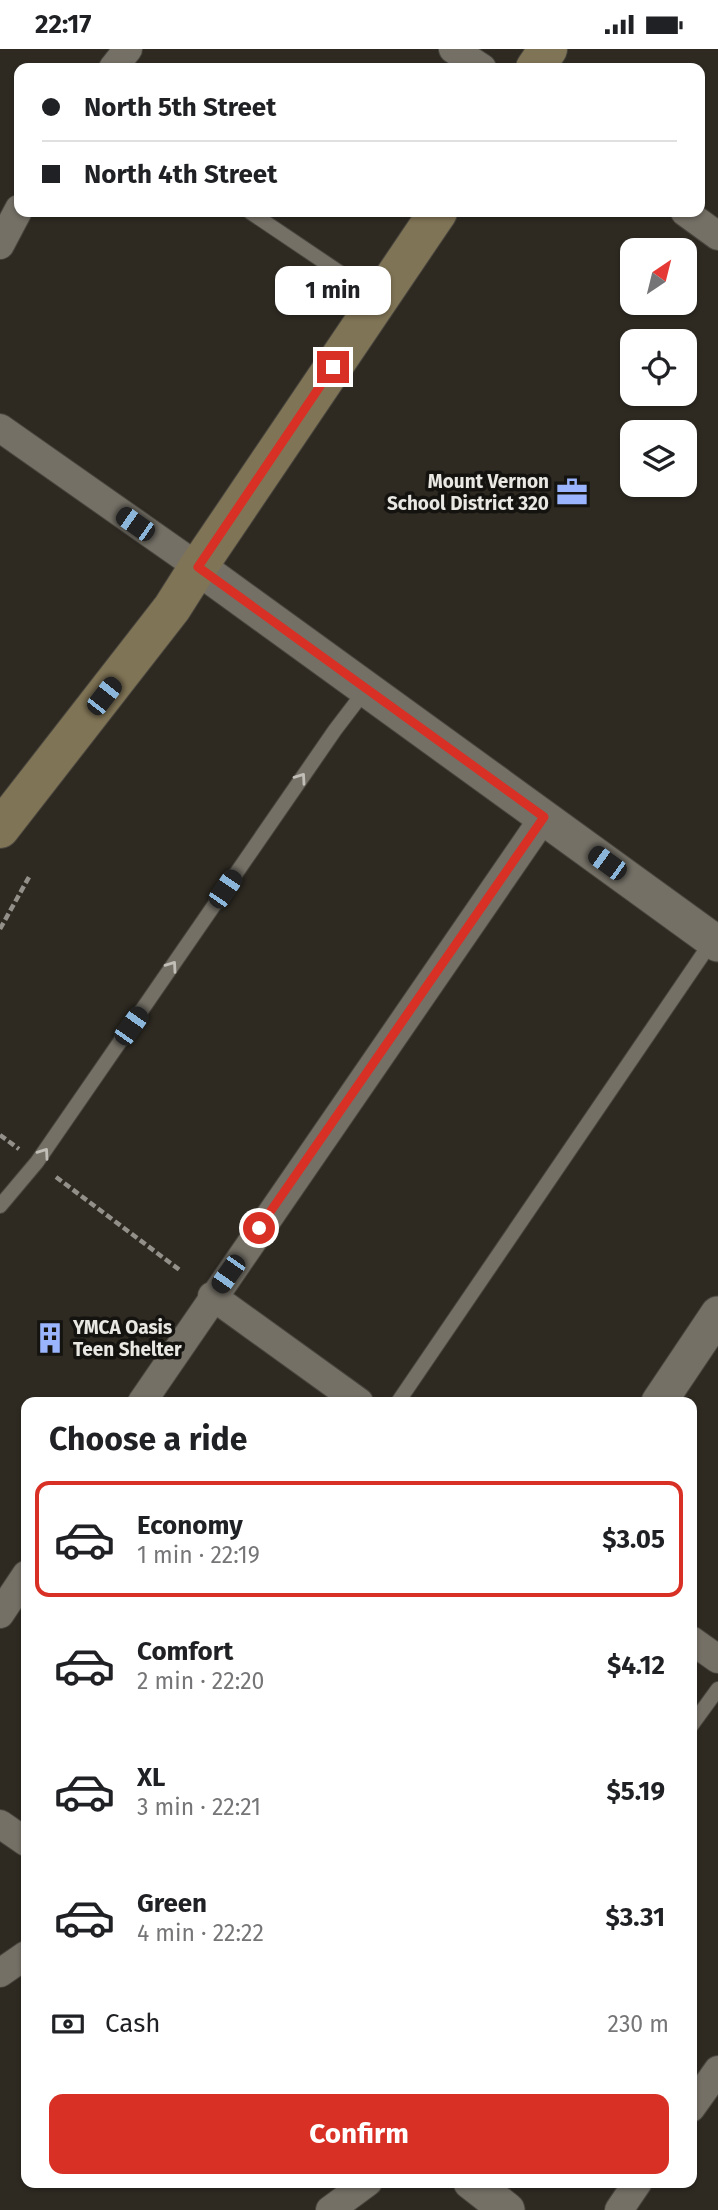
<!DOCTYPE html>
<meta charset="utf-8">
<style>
:root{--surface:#fff;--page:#f2f2f2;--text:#202124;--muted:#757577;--line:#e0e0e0;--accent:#d93025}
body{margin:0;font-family:"Fira Sans",sans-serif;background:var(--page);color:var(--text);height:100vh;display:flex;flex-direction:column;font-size:26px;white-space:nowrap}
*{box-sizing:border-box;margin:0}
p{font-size:23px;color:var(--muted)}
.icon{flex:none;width:38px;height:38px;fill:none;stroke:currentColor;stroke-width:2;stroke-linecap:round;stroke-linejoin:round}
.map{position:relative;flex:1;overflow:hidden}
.panel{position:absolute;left:21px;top:1348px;width:676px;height:791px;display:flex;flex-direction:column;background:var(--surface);border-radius:14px;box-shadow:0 2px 5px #0004}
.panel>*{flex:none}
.top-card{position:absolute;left:14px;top:14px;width:691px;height:154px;border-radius:14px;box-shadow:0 2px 5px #0004;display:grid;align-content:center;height:154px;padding:0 28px;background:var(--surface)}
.needle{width:46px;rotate:35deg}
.tools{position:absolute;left:620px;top:189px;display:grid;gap:14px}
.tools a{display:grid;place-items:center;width:77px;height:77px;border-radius:14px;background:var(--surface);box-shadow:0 2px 5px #0004;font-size:35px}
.end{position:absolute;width:32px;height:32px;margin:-16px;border:9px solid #d93025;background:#fff;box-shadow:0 0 0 4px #fff}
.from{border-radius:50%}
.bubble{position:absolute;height:49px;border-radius:14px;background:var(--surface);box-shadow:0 2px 5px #0004;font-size:23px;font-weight:700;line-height:49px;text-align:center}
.car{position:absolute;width:21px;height:42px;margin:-21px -10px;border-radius:9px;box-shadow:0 0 5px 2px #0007;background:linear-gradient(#222 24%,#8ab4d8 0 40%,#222 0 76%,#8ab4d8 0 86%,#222 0)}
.top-card b{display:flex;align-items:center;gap:24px;height:66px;font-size:26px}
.top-card b+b{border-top:2px solid var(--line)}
.top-card i{width:18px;height:18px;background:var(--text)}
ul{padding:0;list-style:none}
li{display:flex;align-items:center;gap:21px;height:116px;margin:0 14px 10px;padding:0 14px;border:4px solid transparent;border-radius:14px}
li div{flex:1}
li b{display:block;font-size:26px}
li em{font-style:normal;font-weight:700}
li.active{border-color:var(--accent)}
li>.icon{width:63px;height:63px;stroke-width:1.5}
h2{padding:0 28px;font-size:32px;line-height:84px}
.pay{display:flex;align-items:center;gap:18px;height:77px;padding:0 28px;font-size:26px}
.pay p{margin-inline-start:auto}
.action{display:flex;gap:14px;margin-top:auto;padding:14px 28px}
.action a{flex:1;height:80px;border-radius:14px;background:var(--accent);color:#fff;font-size:28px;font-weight:700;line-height:80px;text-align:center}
.status{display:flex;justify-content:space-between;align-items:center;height:49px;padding:0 35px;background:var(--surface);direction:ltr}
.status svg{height:19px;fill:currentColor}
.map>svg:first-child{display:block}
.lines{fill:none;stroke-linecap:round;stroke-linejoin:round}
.service-casing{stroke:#49463f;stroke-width:16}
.minor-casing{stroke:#49463f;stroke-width:30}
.tertiary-casing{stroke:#49463f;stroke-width:37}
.secondary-casing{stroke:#49463f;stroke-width:40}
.path{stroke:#93908a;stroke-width:4.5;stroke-dasharray:7 3.5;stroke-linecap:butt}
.service{stroke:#747066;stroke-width:14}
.minor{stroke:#747066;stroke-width:28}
.tertiary{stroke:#747066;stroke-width:35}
.secondary{stroke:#807456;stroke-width:38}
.oneway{stroke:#c1beb7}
.route{stroke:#d93025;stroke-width:9}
.labels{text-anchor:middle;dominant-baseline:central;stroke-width:7;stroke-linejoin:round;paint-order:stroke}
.poi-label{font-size:19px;font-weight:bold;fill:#eae8e3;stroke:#14130f;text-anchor:end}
</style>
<div class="status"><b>22:17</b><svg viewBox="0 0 49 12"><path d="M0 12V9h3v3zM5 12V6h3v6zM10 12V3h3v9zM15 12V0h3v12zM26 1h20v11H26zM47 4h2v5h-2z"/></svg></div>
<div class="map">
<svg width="718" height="2161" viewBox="0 0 718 2161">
<rect width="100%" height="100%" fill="#2e2a22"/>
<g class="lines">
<defs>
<path id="service" d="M 250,163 L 379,250
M 0,1157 L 37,1113 L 335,681 L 367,639
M 398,1353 L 712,892
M 691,1677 L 718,1640"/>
<path id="minor" d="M 453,0 L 482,19
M 113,19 L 128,0
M 685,163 L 718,187
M 0,196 L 19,160
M 0,379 L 198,518
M 212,1247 L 359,1353
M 142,1353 L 544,768
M 0,1565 L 26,1526
M 691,1591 L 718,1610
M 0,1775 L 26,1793
M 0,1924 L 26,1906
M 691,2059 L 718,2021
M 330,2161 L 368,2133
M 619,2161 L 638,2133"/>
<path id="tertiary" d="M 198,518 L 718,895
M 659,1353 L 718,1265
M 471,2133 L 507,2161"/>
<path id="secondary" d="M 535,19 L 548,0
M 0,780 L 172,559 L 198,518 L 438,163"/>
</defs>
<use href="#service" class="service-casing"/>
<use href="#minor" class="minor-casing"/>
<use href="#tertiary" class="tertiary-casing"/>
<use href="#secondary" class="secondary-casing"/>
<path class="path" d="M 0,880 L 29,828
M 0,1086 L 19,1100
M 56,1128 L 181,1222"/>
<use href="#service" class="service"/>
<use href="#minor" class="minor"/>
<use href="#tertiary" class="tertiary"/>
<use href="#secondary" class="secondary"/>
</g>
<defs><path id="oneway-chevron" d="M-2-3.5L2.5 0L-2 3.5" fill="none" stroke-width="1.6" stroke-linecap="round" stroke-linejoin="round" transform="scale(1.75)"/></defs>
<g class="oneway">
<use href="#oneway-chevron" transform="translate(301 729) rotate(-55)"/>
<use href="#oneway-chevron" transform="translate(172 917) rotate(-55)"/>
<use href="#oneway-chevron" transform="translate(44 1104) rotate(-55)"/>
</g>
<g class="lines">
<path class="route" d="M 259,1179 L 544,768 L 198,518 L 333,318"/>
</g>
<defs>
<symbol id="office-bare" viewBox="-9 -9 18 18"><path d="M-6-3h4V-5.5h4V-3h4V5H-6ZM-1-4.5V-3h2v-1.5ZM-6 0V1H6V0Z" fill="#9ab5fd" stroke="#14130f" stroke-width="2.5" paint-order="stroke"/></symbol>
<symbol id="building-bare" viewBox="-9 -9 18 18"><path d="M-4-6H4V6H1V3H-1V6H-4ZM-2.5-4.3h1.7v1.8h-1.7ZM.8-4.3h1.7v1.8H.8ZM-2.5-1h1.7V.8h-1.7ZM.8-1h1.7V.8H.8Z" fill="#9ab5fd" stroke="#14130f" stroke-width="2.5" paint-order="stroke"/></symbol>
</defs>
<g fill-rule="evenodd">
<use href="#office-bare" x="550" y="421" width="44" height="44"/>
<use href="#building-bare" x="28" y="1267" width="44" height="44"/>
</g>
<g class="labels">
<g class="poi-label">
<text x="549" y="432">Mount Vernon<tspan x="549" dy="22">School District 320</tspan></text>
<text x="73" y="1278" text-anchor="start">YMCA Oasis<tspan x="73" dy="22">Teen Shelter</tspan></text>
</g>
</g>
</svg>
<div class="tools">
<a><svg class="needle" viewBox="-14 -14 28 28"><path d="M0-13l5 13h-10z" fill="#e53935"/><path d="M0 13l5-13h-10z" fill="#757577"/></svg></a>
<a><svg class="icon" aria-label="locate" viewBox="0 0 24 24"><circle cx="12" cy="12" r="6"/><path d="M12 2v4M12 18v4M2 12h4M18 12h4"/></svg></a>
<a><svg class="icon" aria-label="layers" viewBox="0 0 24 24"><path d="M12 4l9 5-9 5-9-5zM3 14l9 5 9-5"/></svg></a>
</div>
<i class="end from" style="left:259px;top:1179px"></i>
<i class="end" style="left:333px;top:318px"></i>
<div class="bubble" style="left:275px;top:217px;width:116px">1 min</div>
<i class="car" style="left:135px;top:475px;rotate:305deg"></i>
<i class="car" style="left:104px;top:647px;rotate:38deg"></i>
<i class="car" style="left:607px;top:814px;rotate:306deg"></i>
<i class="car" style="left:225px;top:840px;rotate:34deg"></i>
<i class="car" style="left:131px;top:977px;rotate:35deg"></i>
<i class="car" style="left:228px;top:1225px;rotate:215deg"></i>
<div class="top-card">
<b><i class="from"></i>North 5th Street</b>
<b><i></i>North 4th Street</b>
</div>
<section class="panel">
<h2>Choose a ride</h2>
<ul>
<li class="active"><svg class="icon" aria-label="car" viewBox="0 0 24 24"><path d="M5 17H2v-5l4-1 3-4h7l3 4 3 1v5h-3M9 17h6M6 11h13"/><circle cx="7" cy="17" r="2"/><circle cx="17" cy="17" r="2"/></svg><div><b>Economy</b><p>1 min · 22:19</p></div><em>$3.05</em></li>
<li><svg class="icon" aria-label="car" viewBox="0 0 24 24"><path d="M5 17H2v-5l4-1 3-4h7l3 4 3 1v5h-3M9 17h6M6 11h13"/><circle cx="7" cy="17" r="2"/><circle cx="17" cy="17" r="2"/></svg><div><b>Comfort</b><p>2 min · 22:20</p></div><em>$4.12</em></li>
<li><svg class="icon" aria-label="car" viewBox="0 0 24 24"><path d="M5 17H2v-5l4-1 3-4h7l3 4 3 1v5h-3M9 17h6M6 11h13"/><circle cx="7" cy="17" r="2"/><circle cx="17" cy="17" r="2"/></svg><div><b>XL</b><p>3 min · 22:21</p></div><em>$5.19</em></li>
<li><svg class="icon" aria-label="car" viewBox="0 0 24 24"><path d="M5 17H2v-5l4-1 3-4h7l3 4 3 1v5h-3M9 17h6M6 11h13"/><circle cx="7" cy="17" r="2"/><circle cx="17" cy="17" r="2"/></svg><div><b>Green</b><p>4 min · 22:22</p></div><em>$3.31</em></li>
</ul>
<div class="pay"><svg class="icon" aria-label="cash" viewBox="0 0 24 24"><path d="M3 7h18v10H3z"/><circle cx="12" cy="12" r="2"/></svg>Cash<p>230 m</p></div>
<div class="action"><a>Confirm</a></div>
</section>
</div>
